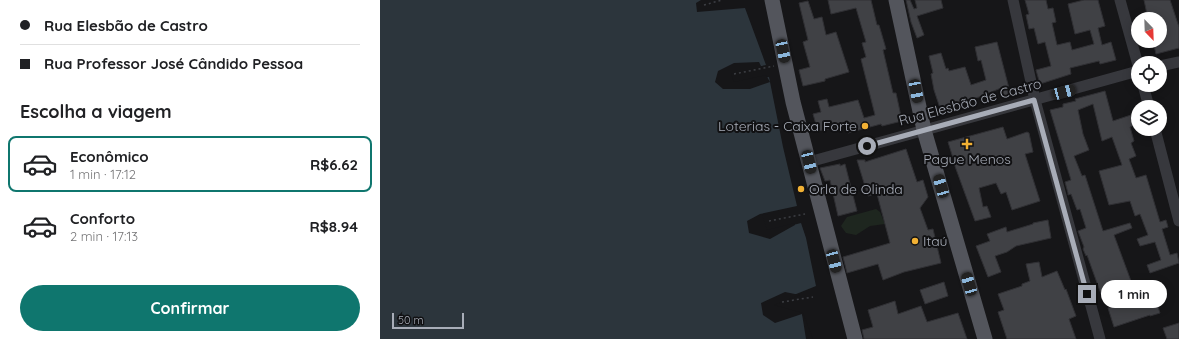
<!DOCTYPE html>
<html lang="pt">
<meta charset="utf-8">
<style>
:root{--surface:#fff;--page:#f2f2f2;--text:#202124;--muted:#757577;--line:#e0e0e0;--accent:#0f766e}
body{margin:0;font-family:Quicksand,sans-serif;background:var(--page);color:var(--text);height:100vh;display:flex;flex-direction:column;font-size:15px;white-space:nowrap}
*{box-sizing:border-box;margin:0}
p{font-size:13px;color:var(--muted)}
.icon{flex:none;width:22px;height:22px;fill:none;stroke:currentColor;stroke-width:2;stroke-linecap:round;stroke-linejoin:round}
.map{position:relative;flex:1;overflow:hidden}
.details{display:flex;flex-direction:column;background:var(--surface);width:380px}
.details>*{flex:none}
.guide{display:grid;align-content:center;height:88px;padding:0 20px;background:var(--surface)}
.needle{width:26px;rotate:157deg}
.controls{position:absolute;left:751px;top:12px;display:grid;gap:8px}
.controls a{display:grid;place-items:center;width:36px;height:36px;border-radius:50%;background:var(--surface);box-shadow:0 2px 10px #0003;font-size:20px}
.scale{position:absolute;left:12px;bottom:10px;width:72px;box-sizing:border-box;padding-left:4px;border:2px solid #a8adb8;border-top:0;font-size:11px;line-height:14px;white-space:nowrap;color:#a8adb8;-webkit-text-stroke:3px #111113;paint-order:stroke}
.end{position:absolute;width:18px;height:18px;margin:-9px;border:5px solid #a8adb8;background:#111;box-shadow:0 0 0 2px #111}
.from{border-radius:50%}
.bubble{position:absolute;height:28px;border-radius:14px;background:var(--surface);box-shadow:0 2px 10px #0003;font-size:13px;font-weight:700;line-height:28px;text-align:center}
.car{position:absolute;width:12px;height:24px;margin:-12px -6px;border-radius:5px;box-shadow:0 0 3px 1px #0007;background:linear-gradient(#222 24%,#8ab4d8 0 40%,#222 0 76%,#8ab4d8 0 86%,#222 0)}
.guide b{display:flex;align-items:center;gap:14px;height:38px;font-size:15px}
.guide b+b{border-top:1px solid var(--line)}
.guide i{width:10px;height:10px;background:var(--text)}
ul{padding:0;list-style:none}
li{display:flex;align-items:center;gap:12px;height:56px;margin:0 8px 6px;padding:0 12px;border:2px solid transparent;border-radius:8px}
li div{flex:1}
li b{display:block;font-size:15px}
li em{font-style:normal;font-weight:700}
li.active{border-color:var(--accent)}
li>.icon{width:36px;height:36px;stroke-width:1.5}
h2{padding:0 20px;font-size:18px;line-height:48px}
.cta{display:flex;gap:8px;margin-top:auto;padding:8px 20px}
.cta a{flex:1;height:46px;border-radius:24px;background:var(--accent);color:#fff;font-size:16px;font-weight:700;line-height:46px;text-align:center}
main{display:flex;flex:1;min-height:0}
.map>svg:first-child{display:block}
.green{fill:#1e261f}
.water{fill:#2c353c}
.pier{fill:#161618}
.building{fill:#404145;stroke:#303034}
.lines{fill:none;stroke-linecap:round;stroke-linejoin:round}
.path{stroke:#3d3f44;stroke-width:1.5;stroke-dasharray:2 3;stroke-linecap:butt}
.minor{stroke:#37383d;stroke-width:11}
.major{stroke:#53555c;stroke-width:15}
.route{stroke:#a8adb8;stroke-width:5}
.poi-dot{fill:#f2b134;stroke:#111113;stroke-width:1.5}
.labels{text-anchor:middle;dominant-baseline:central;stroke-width:4;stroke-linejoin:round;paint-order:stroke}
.street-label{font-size:14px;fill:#a8adb8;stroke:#111113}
.poi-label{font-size:14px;fill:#a8adb8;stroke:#111113;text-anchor:start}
</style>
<main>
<section class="details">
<div class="guide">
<b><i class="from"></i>Rua Elesbão de Castro</b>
<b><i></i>Rua Professor José Cândido Pessoa</b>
</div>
<h2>Escolha a viagem</h2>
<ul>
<li class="active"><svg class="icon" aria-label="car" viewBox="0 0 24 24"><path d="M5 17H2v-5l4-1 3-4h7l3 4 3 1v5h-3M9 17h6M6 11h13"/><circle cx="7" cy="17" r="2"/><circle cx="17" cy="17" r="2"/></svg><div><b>Econômico</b><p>1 min · 17:12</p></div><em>R$6.62</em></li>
<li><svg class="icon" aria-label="car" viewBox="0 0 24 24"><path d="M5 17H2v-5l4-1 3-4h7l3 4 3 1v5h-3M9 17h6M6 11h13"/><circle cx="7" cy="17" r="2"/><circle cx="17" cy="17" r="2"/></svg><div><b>Conforto</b><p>2 min · 17:13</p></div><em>R$8.94</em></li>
</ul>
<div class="cta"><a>Confirmar</a></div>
</section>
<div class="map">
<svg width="799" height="339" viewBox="0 0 799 339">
<rect width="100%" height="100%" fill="#161618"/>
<path class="green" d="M 496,209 L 500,212 L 505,224 L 490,226 L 476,235 L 466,233 L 461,226 L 467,217 Z"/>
<path class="water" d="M 0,0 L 321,0 L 316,3 L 317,12 L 365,8 L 386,65 L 348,73 L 353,84 L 389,77 L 403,147 L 417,206 L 380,214 L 386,232 L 421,223 L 426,238 L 436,286 L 389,305 L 422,314 L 431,339 L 0,339 Z"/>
<path class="pier" d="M 379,62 L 382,68 L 351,74 L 354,82 L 386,75 L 390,82 L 370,89 L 343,89 L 335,82 L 338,71 L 354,63 Z
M 380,214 L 388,214 L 382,215 L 387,230 L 415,223 L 415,225 L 390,239 L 369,233 L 367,221 Z
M 405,292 L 420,295 L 394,305 L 423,313 L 433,339 L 426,339 L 422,314 L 395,323 L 383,315 L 381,303 Z"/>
<path class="building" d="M 448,0 L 491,0 L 497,25 L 499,25 L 506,49 L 503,50 L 513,93 L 516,93 L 522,121 L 502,126 L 501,124 L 468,133 L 466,125 L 438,131 L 433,114 L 441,112 L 438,101 L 447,99 L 449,107 L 478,100 L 484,118 L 495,115 L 481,59 L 486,57 L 482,43 L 486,42 L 476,8 L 451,14 Z
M 526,0 L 530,0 L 534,9 L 537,8 L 535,0 L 561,0 L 563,8 L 537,16 L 544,35 L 537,38 L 531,22 Z
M 645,0 L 666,0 L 668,9 L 673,8 L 676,22 L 672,23 L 677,45 L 690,42 L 692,50 L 714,44 L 710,30 L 695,34 L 688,4 L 704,0 L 718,0 L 725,26 L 718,28 L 722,45 L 731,42 L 736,60 L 720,64 L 719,61 L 690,68 L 691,74 L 660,84 L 656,70 L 671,66 L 665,42 L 658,44 L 654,28 L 649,29 L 646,15 L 649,14 Z
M 764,0 L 790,0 L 799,27 L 799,48 L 776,54 L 773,41 L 780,41 L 780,19 L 768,19 Z
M 428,1 L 434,19 L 442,17 L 446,35 L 456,32 L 469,72 L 445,79 L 445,81 L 423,86 L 419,70 L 430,67 L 423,42 L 428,40 L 419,3 Z
M 617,42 L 631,96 L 623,98 L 621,88 L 599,97 L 575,103 L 575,106 L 569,108 L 570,112 L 562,114 L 554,90 L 551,74 L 553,73 L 549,56 L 561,53 L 566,69 L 568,68 L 569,71 L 585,67 L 591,85 L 606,80 L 601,60 L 598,61 L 595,47 Z
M 725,91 L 733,121 L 751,115 L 754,125 L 750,127 L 754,141 L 751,143 L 756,156 L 749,159 L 756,178 L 766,175 L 780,222 L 786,220 L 788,227 L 782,229 L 790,255 L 797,253 L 799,263 L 770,273 L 767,265 L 781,260 L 775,242 L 760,246 L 757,239 L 768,235 L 760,214 L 755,216 L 750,201 L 729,205 L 719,171 L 742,165 L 732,137 L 722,141 L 713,104 L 698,110 L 703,134 L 709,150 L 694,156 L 702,176 L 705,175 L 723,231 L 750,223 L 752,228 L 734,235 L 751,281 L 721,294 L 707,255 L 706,256 L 703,249 L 704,247 L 698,231 L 706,228 L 700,209 L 697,210 L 691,194 L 688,195 L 688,193 L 685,182 L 691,180 L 670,110 L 683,107 L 683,104 L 696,101 L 695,99 Z
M 623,127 L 627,139 L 647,132 L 649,133 L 653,152 L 645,154 L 660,201 L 632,210 L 626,192 L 621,194 L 616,183 L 599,188 L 603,207 L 607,206 L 611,217 L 595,221 L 572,158 L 573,158 L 568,142 Z
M 526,149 L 537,182 L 543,180 L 548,197 L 540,208 L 548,230 L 553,229 L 561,263 L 524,272 L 503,280 L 498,264 L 467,273 L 463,257 L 510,243 L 497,194 L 488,196 L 477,160 L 485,160 L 485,162 Z
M 460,164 L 460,166 L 465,164 L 477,211 L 458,216 L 450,180 L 445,181 L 440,168 Z
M 668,220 L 671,238 L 636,246 L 627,252 L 615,256 L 621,272 L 608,277 L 596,246 L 610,241 L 607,234 L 626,227 L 627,232 L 653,224 L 653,223 Z
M 659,262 L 662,277 L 677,271 L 685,290 L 686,289 L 696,316 L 689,319 L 696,339 L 627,339 L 618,312 L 624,310 L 618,294 L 642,286 L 642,284 L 650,281 L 646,264 Z
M 564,282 L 568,296 L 545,304 L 540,290 Z
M 761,297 L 763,302 L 775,298 L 780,313 L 770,316 L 770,315 L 734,327 L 728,308 Z
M 515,301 L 518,314 L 541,306 L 547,322 L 578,313 L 587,339 L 484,339 L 482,330 L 493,327 L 488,310 Z
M 799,323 L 799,339 L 787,339 L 783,328 Z"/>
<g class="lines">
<path class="path" d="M 324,5 L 342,0
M 354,74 L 394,66
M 389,221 L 425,214
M 402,302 L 433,297"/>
<path class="minor" d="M 633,0 L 655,100 L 720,339
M 740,0 L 758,65
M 780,66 L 799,62
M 763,85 L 769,107
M 775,129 L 799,221
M 429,162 L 758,71"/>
<path class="major" d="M 392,0 L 413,102 L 475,339
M 516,0 L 544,130 L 605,339"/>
</g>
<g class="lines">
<path class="route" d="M 487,146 L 654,100 L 707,294"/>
</g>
<g class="poi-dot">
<circle cx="485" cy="126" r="4"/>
<path d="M585 138h4v4h4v4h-4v4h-4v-4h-4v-4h4z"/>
<circle cx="421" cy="189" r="4"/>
<circle cx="535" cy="241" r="4"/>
</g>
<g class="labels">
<g class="street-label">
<text transform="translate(590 102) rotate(-15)">Rua Elesbão de Castro</text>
</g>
<g class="poi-label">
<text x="477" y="126" text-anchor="end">Loterias - Caixa Forte</text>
<text x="587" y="159" text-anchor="middle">Pague Menos</text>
<text x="429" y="189">Orla de Olinda</text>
<text x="543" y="241">Itaú</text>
</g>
</g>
</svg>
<div class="controls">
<a><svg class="needle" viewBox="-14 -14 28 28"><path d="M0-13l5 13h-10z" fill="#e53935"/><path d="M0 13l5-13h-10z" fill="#757577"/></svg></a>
<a><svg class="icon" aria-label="locate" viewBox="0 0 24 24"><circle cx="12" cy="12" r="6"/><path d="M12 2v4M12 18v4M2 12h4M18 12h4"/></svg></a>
<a><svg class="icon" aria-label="layers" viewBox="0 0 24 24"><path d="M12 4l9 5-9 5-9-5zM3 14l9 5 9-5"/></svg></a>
</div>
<div class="scale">50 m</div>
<i class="end from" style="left:487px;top:146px"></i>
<i class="end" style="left:707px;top:294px"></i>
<div class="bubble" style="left:721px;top:280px;width:66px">1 min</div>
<i class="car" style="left:403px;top:51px;rotate:168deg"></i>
<i class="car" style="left:536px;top:91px;rotate:169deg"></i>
<i class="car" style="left:684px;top:92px;rotate:75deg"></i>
<i class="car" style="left:429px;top:162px;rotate:166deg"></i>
<i class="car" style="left:561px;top:186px;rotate:344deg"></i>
<i class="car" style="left:454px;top:261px;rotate:165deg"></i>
<i class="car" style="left:589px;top:284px;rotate:344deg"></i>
</div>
</main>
